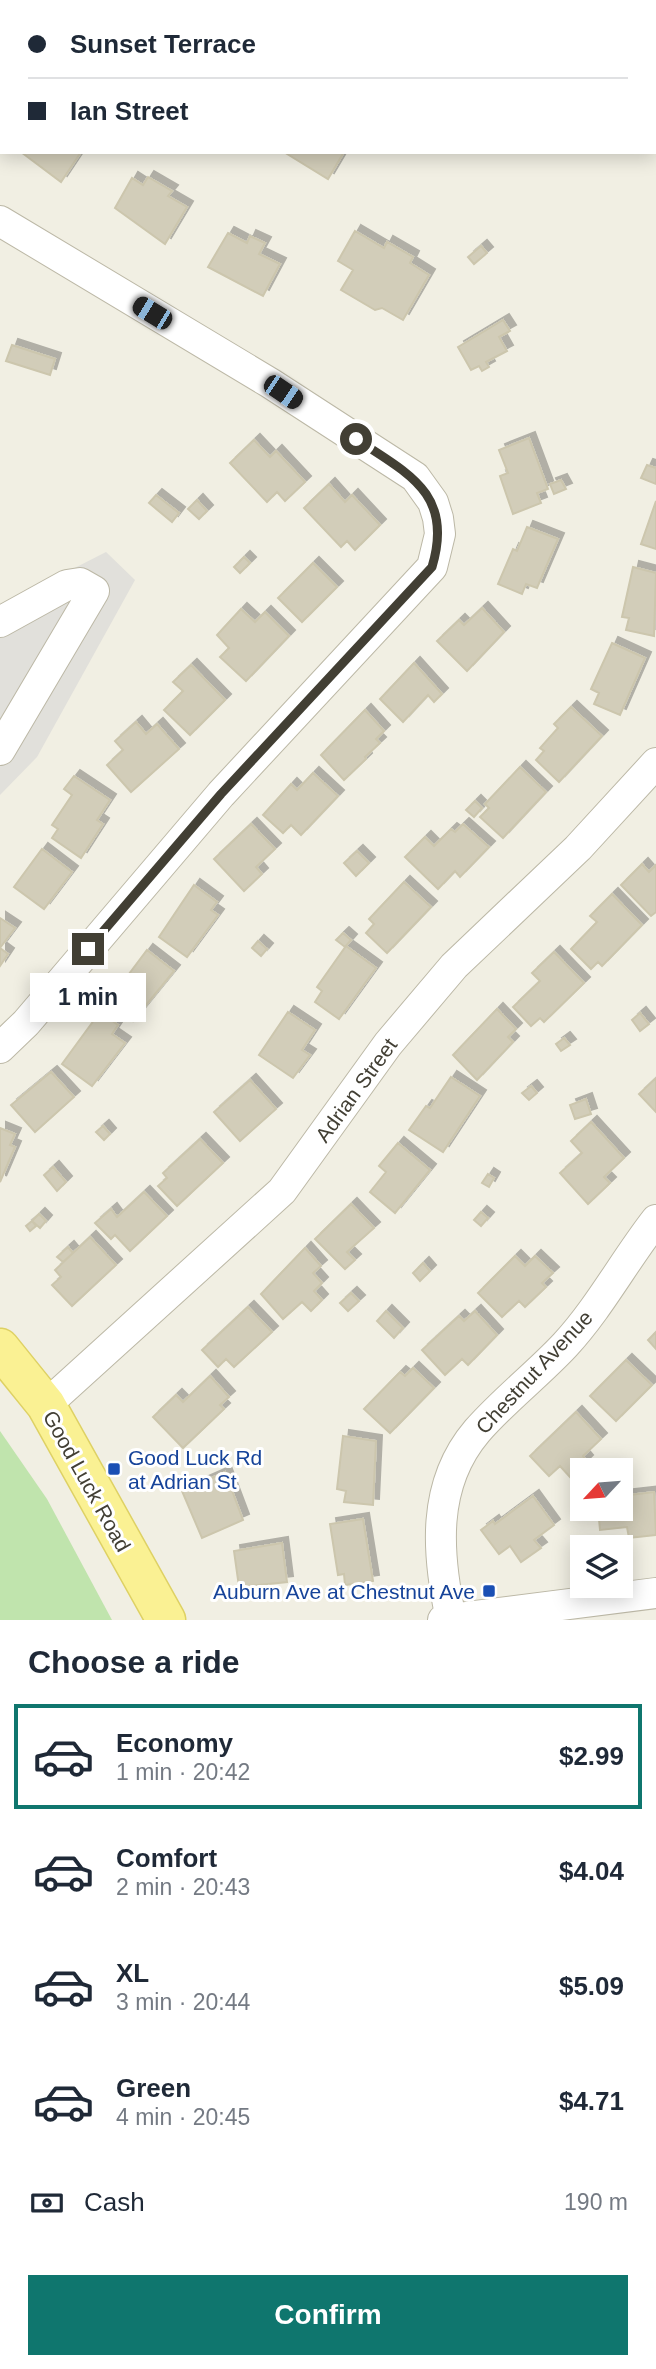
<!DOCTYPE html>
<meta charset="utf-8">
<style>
:root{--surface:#fff;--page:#f2f2f3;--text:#1f2937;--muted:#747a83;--line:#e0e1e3;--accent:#0f766e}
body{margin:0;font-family:Arial,sans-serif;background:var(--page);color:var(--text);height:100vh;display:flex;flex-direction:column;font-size:26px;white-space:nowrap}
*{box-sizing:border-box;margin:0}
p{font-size:23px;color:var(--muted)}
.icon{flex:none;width:38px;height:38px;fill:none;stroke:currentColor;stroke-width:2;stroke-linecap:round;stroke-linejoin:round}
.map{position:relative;height:1620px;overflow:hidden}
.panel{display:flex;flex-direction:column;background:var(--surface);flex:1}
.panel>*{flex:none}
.banner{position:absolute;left:0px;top:0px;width:656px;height:154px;box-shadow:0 4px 18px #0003;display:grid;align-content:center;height:154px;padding:0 28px;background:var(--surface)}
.needle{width:46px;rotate:244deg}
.controls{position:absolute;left:570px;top:1458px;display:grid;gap:14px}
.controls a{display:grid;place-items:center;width:63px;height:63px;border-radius:0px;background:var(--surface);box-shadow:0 4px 18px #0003;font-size:35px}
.end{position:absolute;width:32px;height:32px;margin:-16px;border:9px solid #423f34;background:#fff;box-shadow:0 0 0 4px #fff}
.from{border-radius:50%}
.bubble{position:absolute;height:49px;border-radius:0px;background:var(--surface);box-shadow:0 4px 18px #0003;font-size:23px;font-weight:700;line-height:49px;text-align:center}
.car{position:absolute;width:21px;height:42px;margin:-21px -10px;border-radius:9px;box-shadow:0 0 5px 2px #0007;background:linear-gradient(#222 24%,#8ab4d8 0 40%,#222 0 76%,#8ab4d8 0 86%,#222 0)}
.banner b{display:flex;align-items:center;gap:24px;height:66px;font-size:26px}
.banner b+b{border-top:2px solid var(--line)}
.banner i{width:18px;height:18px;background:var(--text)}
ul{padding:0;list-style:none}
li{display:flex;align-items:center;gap:21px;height:105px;margin:0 14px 10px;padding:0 14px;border:4px solid transparent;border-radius:0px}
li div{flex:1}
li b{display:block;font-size:26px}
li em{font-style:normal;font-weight:700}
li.selected{border-color:var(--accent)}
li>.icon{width:63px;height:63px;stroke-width:1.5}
h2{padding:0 28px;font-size:32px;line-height:84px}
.pay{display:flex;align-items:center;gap:18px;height:77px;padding:0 28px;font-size:26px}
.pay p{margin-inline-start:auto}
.action{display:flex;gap:14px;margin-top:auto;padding:14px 28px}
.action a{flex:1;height:80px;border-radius:0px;background:var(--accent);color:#fff;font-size:28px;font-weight:700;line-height:80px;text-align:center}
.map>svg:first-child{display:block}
.green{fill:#c0e4ad}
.parking{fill:#e1e0db}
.building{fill:#d2cdb9;stroke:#ccc6ad;stroke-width:2;filter:url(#shadow)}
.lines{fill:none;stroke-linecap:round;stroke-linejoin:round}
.minor-casing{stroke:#bcb8a6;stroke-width:32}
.major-casing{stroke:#ded164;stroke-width:41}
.minor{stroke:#fff;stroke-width:30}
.major{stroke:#faf193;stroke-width:38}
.route{stroke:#423f34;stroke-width:9}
.transit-dot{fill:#1a4fb4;stroke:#fff;stroke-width:2.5}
.labels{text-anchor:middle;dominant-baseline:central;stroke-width:6;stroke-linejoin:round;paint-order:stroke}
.street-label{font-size:21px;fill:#423f34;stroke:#fff}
.transit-label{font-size:21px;fill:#164399;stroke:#fff;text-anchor:start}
</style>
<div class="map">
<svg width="656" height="1620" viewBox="0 0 656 1620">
<defs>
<filter id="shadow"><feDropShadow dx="6" dy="-6" stdDeviation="0" flood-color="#0004"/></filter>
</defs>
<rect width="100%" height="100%" fill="#f1efe3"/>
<path class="green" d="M 0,1431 L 47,1499 L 112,1620 L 0,1620 Z"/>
<path class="parking" d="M 106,552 L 135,580 L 37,757 L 0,795 L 0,606 Z"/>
<path class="building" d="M 549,0 L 580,0 L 581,2 L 547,2 Z
M 654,56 L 656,57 L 656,96 L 654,96 Z
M 21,152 L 81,152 L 61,182 Z
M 284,152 L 344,152 L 328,179 Z
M 148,177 L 172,191 L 168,196 L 187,207 L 165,244 L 115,208 L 132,178 L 143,185 Z
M 355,231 L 384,248 L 387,242 L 413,257 L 410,263 L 429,275 L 403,320 L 382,308 L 375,310 L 341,290 L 353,270 L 338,261 Z
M 228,233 L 247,243 L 250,236 L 265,243 L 259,254 L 280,264 L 263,296 L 208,267 Z
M 481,246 L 487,253 L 474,264 L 468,257 Z
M 503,320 L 510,331 L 499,337 L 507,351 L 486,362 L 489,367 L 482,371 L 479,366 L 471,370 L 458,347 Z
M 12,345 L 55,359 L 50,375 L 6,361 Z
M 529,438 L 548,489 L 537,493 L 541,503 L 513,514 L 500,476 L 508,473 L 499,450 Z
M 254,440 L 270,457 L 276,451 L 305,482 L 285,501 L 277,492 L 267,502 L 230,463 Z
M 647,465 L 656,468 L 656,484 L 641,478 Z
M 561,480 L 566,489 L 554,494 L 550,484 Z
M 329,484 L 345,502 L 352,495 L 380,525 L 355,550 L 347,541 L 341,547 L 304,508 Z
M 156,495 L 179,513 L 172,522 L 149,503 Z
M 197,500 L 207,511 L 199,519 L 188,509 Z
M 656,501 L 656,549 L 641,544 Z
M 527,527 L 558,539 L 537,588 L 526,584 L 522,594 L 498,584 L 513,549 L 517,551 Z
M 244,557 L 250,563 L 240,573 L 234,567 Z
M 313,563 L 337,587 L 302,622 L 278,598 Z
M 633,567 L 656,573 L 654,636 L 626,630 L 629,618 L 622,617 Z
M 482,608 L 504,632 L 467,671 L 437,641 L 459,620 L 464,625 Z
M 241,609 L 255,622 L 265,612 L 289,636 L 246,681 L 220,657 L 229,648 L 217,635 Z
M 612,643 L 645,658 L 620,715 L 594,704 L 599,693 L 591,689 Z
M 414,663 L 442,694 L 434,702 L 428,695 L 403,722 L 380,699 Z
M 191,665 L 225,700 L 190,735 L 164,710 L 183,691 L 173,682 Z
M 571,707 L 602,736 L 559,782 L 536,760 L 544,751 L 540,748 L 558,728 L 554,724 Z
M 365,710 L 384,731 L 376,739 L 380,743 L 365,757 L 366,759 L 344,780 L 321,755 Z
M 136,722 L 146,734 L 157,724 L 179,749 L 131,792 L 107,765 L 123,750 L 115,741 Z
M 520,767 L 546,792 L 503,838 L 480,817 L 489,808 L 485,804 Z
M 313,773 L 338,796 L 301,835 L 291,825 L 283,833 L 263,815 L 291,784 L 297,790 Z
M 74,776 L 110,800 L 97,820 L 103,824 L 81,858 L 52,838 L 58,829 L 52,825 L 72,795 L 64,789 Z
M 475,801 L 482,808 L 474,817 L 466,810 Z
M 251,824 L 275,849 L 256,867 L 262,874 L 244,891 L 214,859 Z
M 463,824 L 489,847 L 460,877 L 455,871 L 438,889 L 405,857 L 425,837 L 434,846 L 451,829 L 455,832 Z
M 42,849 L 72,872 L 44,909 L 14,887 Z
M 357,851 L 369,863 L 356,876 L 344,863 Z
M 642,864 L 649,872 L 656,865 L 656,912 L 651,916 L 621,885 Z
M 404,882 L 431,907 L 387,953 L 366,933 L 374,924 L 369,919 Z
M 194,885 L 217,902 L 211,910 L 218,915 L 187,957 L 159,937 Z
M 612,894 L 642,925 L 602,966 L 598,962 L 591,969 L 571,949 L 597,922 L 590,916 Z
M 0,918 L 15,928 L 0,948 L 8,954 L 0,966 Z
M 343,933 L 351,940 L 345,947 L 336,940 Z
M 258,941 L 267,949 L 261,956 L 252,948 Z
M 346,946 L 376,968 L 339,1019 L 315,1002 L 322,991 L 317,987 Z
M 147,950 L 174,971 L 133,1021 L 108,1002 Z
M 554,952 L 584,983 L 544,1022 L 540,1018 L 531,1026 L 513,1007 L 540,981 L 532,973 Z
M 497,1009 L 516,1029 L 508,1037 L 513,1042 L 477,1080 L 453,1055 Z
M 100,1012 L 118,1025 L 112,1034 L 125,1043 L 92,1086 L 62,1064 Z
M 288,1012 L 315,1030 L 302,1050 L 310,1055 L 293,1078 L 259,1055 Z
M 640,1013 L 649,1024 L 640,1031 L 632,1020 Z
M 564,1038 L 570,1045 L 561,1051 L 556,1044 Z
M 51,1072 L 74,1097 L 35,1132 L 11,1105 Z
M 451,1077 L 480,1096 L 443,1152 L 409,1130 L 426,1106 L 430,1108 Z
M 656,1078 L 656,1112 L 639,1094 Z
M 250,1080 L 276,1109 L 240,1141 L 214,1112 Z
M 531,1086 L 537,1093 L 529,1100 L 522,1093 Z
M 586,1099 L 591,1114 L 575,1119 L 570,1105 Z
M 591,1122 L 624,1158 L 604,1177 L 610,1183 L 588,1204 L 560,1173 L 582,1153 L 571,1141 Z
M 103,1126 L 110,1134 L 104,1140 L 96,1132 Z
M 0,1128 L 15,1134 L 10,1145 L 15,1147 L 0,1182 Z
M 200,1139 L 223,1163 L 177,1206 L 158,1186 L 167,1178 L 163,1173 Z
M 398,1143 L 430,1170 L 395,1213 L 370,1192 L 386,1172 L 379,1166 Z
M 53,1167 L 66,1182 L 57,1191 L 44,1175 Z
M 488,1174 L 494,1178 L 489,1187 L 482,1183 Z
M 144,1192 L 167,1216 L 130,1251 L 115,1235 L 111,1239 L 95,1223 L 111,1209 L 117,1217 Z
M 351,1204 L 374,1228 L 347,1252 L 355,1260 L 345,1269 L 315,1239 Z
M 481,1212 L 488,1218 L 481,1226 L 474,1220 Z
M 39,1214 L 46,1221 L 40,1228 L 32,1221 Z
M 32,1221 L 36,1226 L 30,1231 L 26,1226 Z
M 90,1237 L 116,1265 L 72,1306 L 52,1285 L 61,1277 L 55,1270 Z
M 68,1247 L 73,1253 L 63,1262 L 57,1257 Z
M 305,1248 L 321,1266 L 313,1273 L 322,1283 L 314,1291 L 322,1300 L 311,1311 L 302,1302 L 283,1319 L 261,1294 Z
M 515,1256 L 525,1266 L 535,1256 L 553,1273 L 542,1283 L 546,1287 L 525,1307 L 519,1301 L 502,1317 L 478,1293 Z
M 423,1263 L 430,1271 L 420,1281 L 413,1273 Z
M 351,1293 L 359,1301 L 348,1311 L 340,1303 Z
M 248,1307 L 272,1332 L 234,1367 L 226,1359 L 218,1367 L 202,1350 Z
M 386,1311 L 403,1328 L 394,1338 L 377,1321 Z
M 475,1311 L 497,1335 L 468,1365 L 462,1359 L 445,1375 L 422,1350 L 459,1316 L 464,1321 Z
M 656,1332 L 656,1349 L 648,1340 Z
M 626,1360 L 652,1385 L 616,1421 L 590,1396 Z
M 413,1368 L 434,1388 L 390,1433 L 364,1409 L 400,1372 L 405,1376 Z
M 210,1376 L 229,1397 L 220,1405 L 224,1409 L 183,1448 L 153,1417 L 176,1395 L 183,1402 Z
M 576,1412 L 601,1439 L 583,1456 L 587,1461 L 570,1477 L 560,1466 L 549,1476 L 530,1456 Z
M 343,1436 L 376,1441 L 373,1505 L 344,1502 L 346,1491 L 337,1489 Z
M 225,1472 L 243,1520 L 202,1538 L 182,1491 Z
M 654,1492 L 656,1535 L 629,1538 L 627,1527 L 600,1530 L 598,1508 L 621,1508 L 621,1496 Z
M 533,1496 L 554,1525 L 534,1540 L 541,1548 L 521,1562 L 510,1546 L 499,1554 L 481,1530 L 493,1521 L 495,1524 Z
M 363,1519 L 373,1581 L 345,1585 L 344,1574 L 338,1575 L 330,1524 Z
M 282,1543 L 287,1582 L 239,1587 L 234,1551 Z"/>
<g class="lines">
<defs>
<path id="minor" d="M 0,221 L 270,383 L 415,477 L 433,502 L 438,518 L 440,534 L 432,567 L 221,794 L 26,1023 L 0,1048
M 0,622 L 67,585 L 80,583 L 94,591 L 0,750
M 46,1405 L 282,1191 L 388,1044 L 454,966 L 578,848 L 656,763
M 451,1619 C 437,1554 431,1485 477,1431 C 504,1400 537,1375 565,1345 C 600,1307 624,1261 656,1220
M 443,1620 L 656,1593"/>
<path id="major" d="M 0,1348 L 46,1405 L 166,1620"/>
</defs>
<use href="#minor" class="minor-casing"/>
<use href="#major" class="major-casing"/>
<use href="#minor" class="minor"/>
<use href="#major" class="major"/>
</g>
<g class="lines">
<path class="route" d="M 88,949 L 221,794 L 432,567 C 454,494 409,474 356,439"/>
</g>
<g class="transit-dot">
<rect x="107" y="1462" width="14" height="14" rx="3.5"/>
<rect x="482" y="1584" width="14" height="14" rx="3.5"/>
</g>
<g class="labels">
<g class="street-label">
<text transform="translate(356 1090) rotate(-54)">Adrian Street</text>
<text transform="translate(534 1372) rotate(-47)">Chestnut Avenue</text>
<text transform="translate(87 1481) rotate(61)">Good Luck Road</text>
</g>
<g class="transit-label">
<text x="128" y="1457">Good Luck Rd<tspan x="128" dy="24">at Adrian St</tspan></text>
<text x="475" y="1591" text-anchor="end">Auburn Ave at Chestnut Ave</text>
</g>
</g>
</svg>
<div class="controls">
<a><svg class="needle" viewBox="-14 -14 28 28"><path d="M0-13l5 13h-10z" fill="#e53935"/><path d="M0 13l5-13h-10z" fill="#747a83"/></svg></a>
<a><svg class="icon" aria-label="layers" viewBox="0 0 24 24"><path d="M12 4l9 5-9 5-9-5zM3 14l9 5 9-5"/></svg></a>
</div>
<i class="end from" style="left:356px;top:439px"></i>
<i class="end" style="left:88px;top:949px"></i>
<div class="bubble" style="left:30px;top:973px;width:116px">1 min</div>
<i class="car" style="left:152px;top:313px;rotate:301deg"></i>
<i class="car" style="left:283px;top:392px;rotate:124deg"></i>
<div class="banner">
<b><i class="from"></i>Sunset Terrace</b>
<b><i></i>Ian Street</b>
</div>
</div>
<section class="panel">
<h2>Choose a ride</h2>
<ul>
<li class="selected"><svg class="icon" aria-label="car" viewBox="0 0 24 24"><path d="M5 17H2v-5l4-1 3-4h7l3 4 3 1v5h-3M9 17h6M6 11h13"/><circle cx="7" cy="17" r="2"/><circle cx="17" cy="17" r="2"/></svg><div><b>Economy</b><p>1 min · 20:42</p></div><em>$2.99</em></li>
<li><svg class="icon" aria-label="car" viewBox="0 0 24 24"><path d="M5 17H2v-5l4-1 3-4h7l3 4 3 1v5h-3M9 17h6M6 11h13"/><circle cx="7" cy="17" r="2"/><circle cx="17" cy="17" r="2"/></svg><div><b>Comfort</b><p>2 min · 20:43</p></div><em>$4.04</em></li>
<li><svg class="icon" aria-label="car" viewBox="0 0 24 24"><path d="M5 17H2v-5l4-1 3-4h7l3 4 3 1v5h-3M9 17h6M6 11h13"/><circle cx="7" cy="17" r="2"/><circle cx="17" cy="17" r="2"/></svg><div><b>XL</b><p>3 min · 20:44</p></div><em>$5.09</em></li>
<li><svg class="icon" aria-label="car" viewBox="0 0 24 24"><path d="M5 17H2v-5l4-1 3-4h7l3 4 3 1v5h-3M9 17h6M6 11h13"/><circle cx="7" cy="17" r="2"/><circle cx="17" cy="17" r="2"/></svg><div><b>Green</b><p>4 min · 20:45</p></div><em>$4.71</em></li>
</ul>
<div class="pay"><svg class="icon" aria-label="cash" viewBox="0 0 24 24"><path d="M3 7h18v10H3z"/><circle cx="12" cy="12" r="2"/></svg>Cash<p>190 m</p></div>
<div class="action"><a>Confirm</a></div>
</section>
